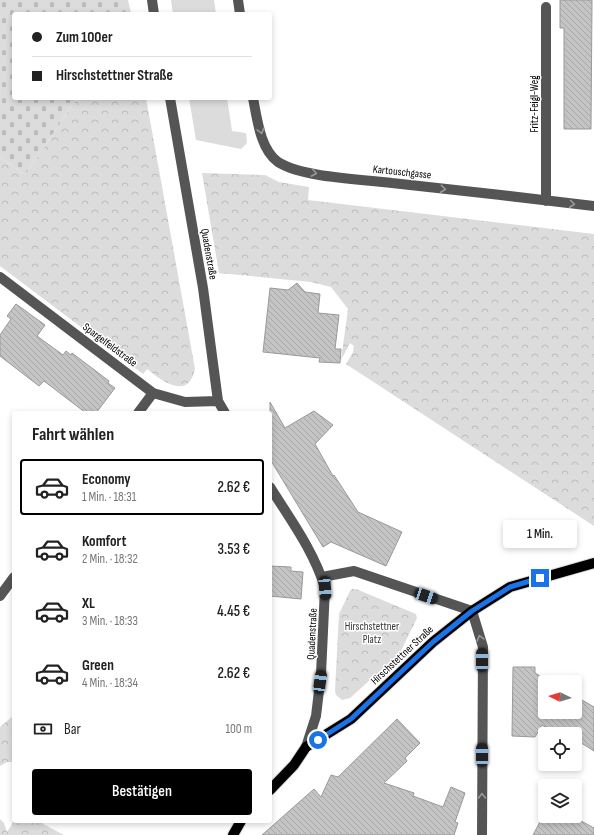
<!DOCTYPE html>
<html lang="de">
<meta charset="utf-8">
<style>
:root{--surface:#fff;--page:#f6f6f6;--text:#222;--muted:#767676;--line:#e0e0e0;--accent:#000}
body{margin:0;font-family:"Sofia Sans Condensed",sans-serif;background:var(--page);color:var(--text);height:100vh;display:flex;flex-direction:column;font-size:15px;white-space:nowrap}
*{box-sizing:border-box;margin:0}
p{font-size:13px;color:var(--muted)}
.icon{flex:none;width:22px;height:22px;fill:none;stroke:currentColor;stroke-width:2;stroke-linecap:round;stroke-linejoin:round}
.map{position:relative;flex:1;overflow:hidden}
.panel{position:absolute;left:12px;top:411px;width:260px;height:412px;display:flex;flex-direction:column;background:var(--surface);border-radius:4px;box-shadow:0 2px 6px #0003}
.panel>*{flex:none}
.hud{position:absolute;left:12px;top:12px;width:260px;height:88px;border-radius:4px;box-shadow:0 2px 6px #0003;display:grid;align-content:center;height:88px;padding:0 20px;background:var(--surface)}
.needle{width:26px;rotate:275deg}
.fabs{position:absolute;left:538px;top:675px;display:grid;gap:8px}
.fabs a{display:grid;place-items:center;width:44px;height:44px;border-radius:4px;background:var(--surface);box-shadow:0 2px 6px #0003;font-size:20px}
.end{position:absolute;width:18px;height:18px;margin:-9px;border:5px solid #1a73e8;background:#fff;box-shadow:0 0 0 2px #fff}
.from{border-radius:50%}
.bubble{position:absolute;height:28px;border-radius:4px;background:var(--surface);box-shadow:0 2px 6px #0003;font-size:13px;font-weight:600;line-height:28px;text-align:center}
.car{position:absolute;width:12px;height:24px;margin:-12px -6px;border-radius:5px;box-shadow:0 0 3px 1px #0007;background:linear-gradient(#222 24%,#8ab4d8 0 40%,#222 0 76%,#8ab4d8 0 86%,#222 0)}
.hud b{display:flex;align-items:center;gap:14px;height:38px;font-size:15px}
.hud b+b{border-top:1px solid var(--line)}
.hud i{width:10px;height:10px;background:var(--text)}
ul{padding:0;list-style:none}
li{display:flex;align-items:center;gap:12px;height:56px;margin:0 8px 6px;padding:0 12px;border:2px solid transparent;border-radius:4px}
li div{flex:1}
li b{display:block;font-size:15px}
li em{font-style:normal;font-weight:600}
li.active{border-color:var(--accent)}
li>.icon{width:36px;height:36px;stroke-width:1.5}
h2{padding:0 20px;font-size:18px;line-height:48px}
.pay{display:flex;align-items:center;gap:10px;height:44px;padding:0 20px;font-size:15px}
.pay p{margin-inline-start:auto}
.action{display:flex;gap:8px;margin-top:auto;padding:8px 20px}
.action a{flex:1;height:46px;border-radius:4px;background:var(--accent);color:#fff;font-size:16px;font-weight:600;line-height:46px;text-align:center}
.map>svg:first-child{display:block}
.grass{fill:#dcdcdc}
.forest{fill:url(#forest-crowns)}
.cemetery{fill:url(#cemetery-stones)}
.building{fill:url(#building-back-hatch);stroke:#999}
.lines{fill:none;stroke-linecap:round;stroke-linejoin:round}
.major-casing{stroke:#dbdbdb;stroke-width:12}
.minor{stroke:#555;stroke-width:10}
.major{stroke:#000;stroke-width:10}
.oneway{stroke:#999}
.route{stroke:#1a73e8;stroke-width:5}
.labels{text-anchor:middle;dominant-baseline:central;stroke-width:3;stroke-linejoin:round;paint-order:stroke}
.street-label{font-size:11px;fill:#000;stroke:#fff}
.park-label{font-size:11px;fill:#333;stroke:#fff}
</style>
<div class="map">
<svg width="594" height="835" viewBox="0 0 594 835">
<defs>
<pattern id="forest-crowns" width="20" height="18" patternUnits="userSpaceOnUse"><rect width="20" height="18" fill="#dcdcdc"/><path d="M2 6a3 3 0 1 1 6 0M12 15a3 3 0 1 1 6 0" fill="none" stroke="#bbb"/></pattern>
<pattern id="cemetery-stones" width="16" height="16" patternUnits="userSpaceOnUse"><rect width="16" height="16" fill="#dcdcdc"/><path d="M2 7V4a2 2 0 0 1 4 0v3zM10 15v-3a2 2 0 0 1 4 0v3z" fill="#bbb"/></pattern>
<pattern id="building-back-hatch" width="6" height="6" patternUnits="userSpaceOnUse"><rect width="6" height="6" fill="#c4c4c4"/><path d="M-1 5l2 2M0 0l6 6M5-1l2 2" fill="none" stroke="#a7a7a7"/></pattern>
</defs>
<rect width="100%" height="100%" fill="#fff"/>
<path class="grass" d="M 171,0 L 214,0 L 216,14 L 173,14 Z
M 189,98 L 227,98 L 232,131 L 246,133 L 247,143 L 241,149 L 196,140 Z"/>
<path class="forest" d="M 77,98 L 146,98 L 195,369 C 188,401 162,381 147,369 L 143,374 L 0,266 L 0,157 L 25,175 Z
M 202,173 L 265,175 L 279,182 L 309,187 L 308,200 L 594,234 L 594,526 L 346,364 L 353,352 L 354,346 L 350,343 L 341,360 L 348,309 L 331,287 L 311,282 L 219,273 Z
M 352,589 L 356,589 L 416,614 L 417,618 L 400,653 L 350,698 L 342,700 L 336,695 L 335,691 L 339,614 L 350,591 Z
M 14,715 L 14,762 L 7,762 L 0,766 L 0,727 Z
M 0,819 L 4,823 L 7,832 L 14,821 L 44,821 L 43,824 L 64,835 L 0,835 Z"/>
<path class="cemetery" d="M 0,0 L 128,0 L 131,13 L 133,14 L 14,14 L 14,98 L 77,98 L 25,175 L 0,157 Z"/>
<path class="building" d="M 560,0 L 592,0 L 591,129 L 564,129 L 564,28 L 560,28 Z
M 297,283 L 305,292 L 320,294 L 318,313 L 339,315 L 335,349 L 341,349 L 340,363 L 319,362 L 320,358 L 263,352 L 270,288 L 288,290 Z
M 16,304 L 45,325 L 37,336 L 63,355 L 66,351 L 71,355 L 72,353 L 109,381 L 108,383 L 115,388 L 96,413 L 86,413 L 44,381 L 39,386 L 0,356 L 0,335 L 11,319 L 7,316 Z
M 270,402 L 285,428 L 314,411 L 333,425 L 315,444 L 333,476 L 334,475 L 358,512 L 402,532 L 386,566 L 331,542 L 323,547 L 270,459 Z
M 270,566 L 291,567 L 291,571 L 303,572 L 301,599 L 270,596 Z
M 513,667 L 535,667 L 535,673 L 545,679 L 545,712 L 575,712 L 575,696 L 594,707 L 594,751 L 575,739 L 575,734 L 557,734 L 542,725 L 535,737 L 512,736 Z
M 397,719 L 420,743 L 405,758 L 407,761 L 384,783 L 414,793 L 413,796 L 443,807 L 451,787 L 465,793 L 455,822 L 458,823 L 454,835 L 262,835 L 314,789 L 321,797 L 331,775 L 338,777 Z
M 543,816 L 572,816 L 594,828 L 594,835 L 533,835 Z"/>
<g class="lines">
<defs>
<path id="major" d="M 270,790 L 294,765 L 306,747 L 351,719 L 433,642 L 472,611 L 510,587 L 594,563
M 233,835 L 241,821"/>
</defs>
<use href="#major" class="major-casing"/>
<path class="minor" d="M 152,0 L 154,14
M 238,0 L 240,14
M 170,98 L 203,288 L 218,401 L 225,413
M 253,98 C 257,118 260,149 278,162 C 303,178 362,179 392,183 C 459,190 527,198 594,206
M 546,201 L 546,7
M 0,277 L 153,393 L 185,402 L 218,401
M 138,413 L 153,393
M 270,487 C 290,519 314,551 325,588 L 321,674 L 316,716 L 306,747
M 322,577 L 354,571 L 472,611 L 483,647 L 482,835
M 0,596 L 14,577"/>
<use href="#major" class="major"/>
</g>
<defs><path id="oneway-chevron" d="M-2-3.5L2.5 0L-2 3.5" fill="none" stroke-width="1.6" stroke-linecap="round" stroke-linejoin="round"/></defs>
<g class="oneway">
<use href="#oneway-chevron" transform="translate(261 131) rotate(75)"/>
<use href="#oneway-chevron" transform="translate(314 173) rotate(11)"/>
<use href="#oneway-chevron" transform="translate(443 189) rotate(6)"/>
<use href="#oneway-chevron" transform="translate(572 204) rotate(7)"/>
<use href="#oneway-chevron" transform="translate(480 638) rotate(-106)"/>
<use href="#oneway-chevron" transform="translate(482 796) rotate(-90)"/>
</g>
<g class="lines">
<path class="route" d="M 318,740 L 351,719 L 433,642 L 472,611 L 510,587 L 540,578"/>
</g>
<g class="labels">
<g class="street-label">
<text transform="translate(534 104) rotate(-90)">Fritz-Feigl-Weg</text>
<text transform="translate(402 172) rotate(6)">Kartouschgasse</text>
<text transform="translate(209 254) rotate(80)">Quadenstraße</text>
<text transform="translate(110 345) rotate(37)">Spargelfeldstraße</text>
<text transform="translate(312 634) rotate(-87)">Quadenstraße</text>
<text transform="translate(402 655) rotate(-43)">Hirschstettner Straße</text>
</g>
<g class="park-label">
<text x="372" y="626">Hirschstettner<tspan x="372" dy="13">Platz</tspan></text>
</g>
</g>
</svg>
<div class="fabs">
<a><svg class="needle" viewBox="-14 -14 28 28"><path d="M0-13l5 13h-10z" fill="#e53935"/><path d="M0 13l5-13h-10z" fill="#767676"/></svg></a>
<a><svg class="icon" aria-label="locate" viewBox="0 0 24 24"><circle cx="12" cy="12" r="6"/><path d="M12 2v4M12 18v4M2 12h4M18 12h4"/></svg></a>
<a><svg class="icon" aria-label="layers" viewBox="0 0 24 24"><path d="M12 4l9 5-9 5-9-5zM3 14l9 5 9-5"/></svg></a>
</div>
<i class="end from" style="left:318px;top:740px"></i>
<i class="end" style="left:540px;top:578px"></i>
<div class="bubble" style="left:503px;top:520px;width:74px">1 Min.</div>
<i class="car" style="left:325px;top:588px;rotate:176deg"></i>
<i class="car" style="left:426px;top:596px;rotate:109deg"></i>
<i class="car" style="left:482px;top:660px;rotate:0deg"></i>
<i class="car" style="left:320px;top:682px;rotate:8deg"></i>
<i class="car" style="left:482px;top:755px;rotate:0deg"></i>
<div class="hud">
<b><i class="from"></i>Zum 100er</b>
<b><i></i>Hirschstettner Straße</b>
</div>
<section class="panel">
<h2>Fahrt wählen</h2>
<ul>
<li class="active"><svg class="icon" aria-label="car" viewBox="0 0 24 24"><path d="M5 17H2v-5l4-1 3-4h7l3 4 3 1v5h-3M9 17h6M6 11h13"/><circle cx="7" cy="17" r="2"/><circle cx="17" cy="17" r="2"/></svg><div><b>Economy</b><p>1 Min. · 18:31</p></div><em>2.62 €</em></li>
<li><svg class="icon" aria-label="car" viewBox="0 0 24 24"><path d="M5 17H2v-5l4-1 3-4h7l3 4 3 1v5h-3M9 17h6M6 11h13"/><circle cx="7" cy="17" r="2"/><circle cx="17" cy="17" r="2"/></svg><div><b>Komfort</b><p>2 Min. · 18:32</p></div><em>3.53 €</em></li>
<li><svg class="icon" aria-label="car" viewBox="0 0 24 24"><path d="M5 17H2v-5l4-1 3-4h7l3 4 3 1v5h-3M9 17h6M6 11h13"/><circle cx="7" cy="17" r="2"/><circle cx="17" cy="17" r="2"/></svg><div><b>XL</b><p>3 Min. · 18:33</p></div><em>4.45 €</em></li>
<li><svg class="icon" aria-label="car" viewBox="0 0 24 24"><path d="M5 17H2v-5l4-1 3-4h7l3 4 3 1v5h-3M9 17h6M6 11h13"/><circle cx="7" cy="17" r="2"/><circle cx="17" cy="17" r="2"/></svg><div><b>Green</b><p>4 Min. · 18:34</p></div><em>2.62 €</em></li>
</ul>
<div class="pay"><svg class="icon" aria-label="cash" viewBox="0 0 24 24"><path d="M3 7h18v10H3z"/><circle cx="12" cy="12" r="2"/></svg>Bar<p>100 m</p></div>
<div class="action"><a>Bestätigen</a></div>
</section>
</div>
